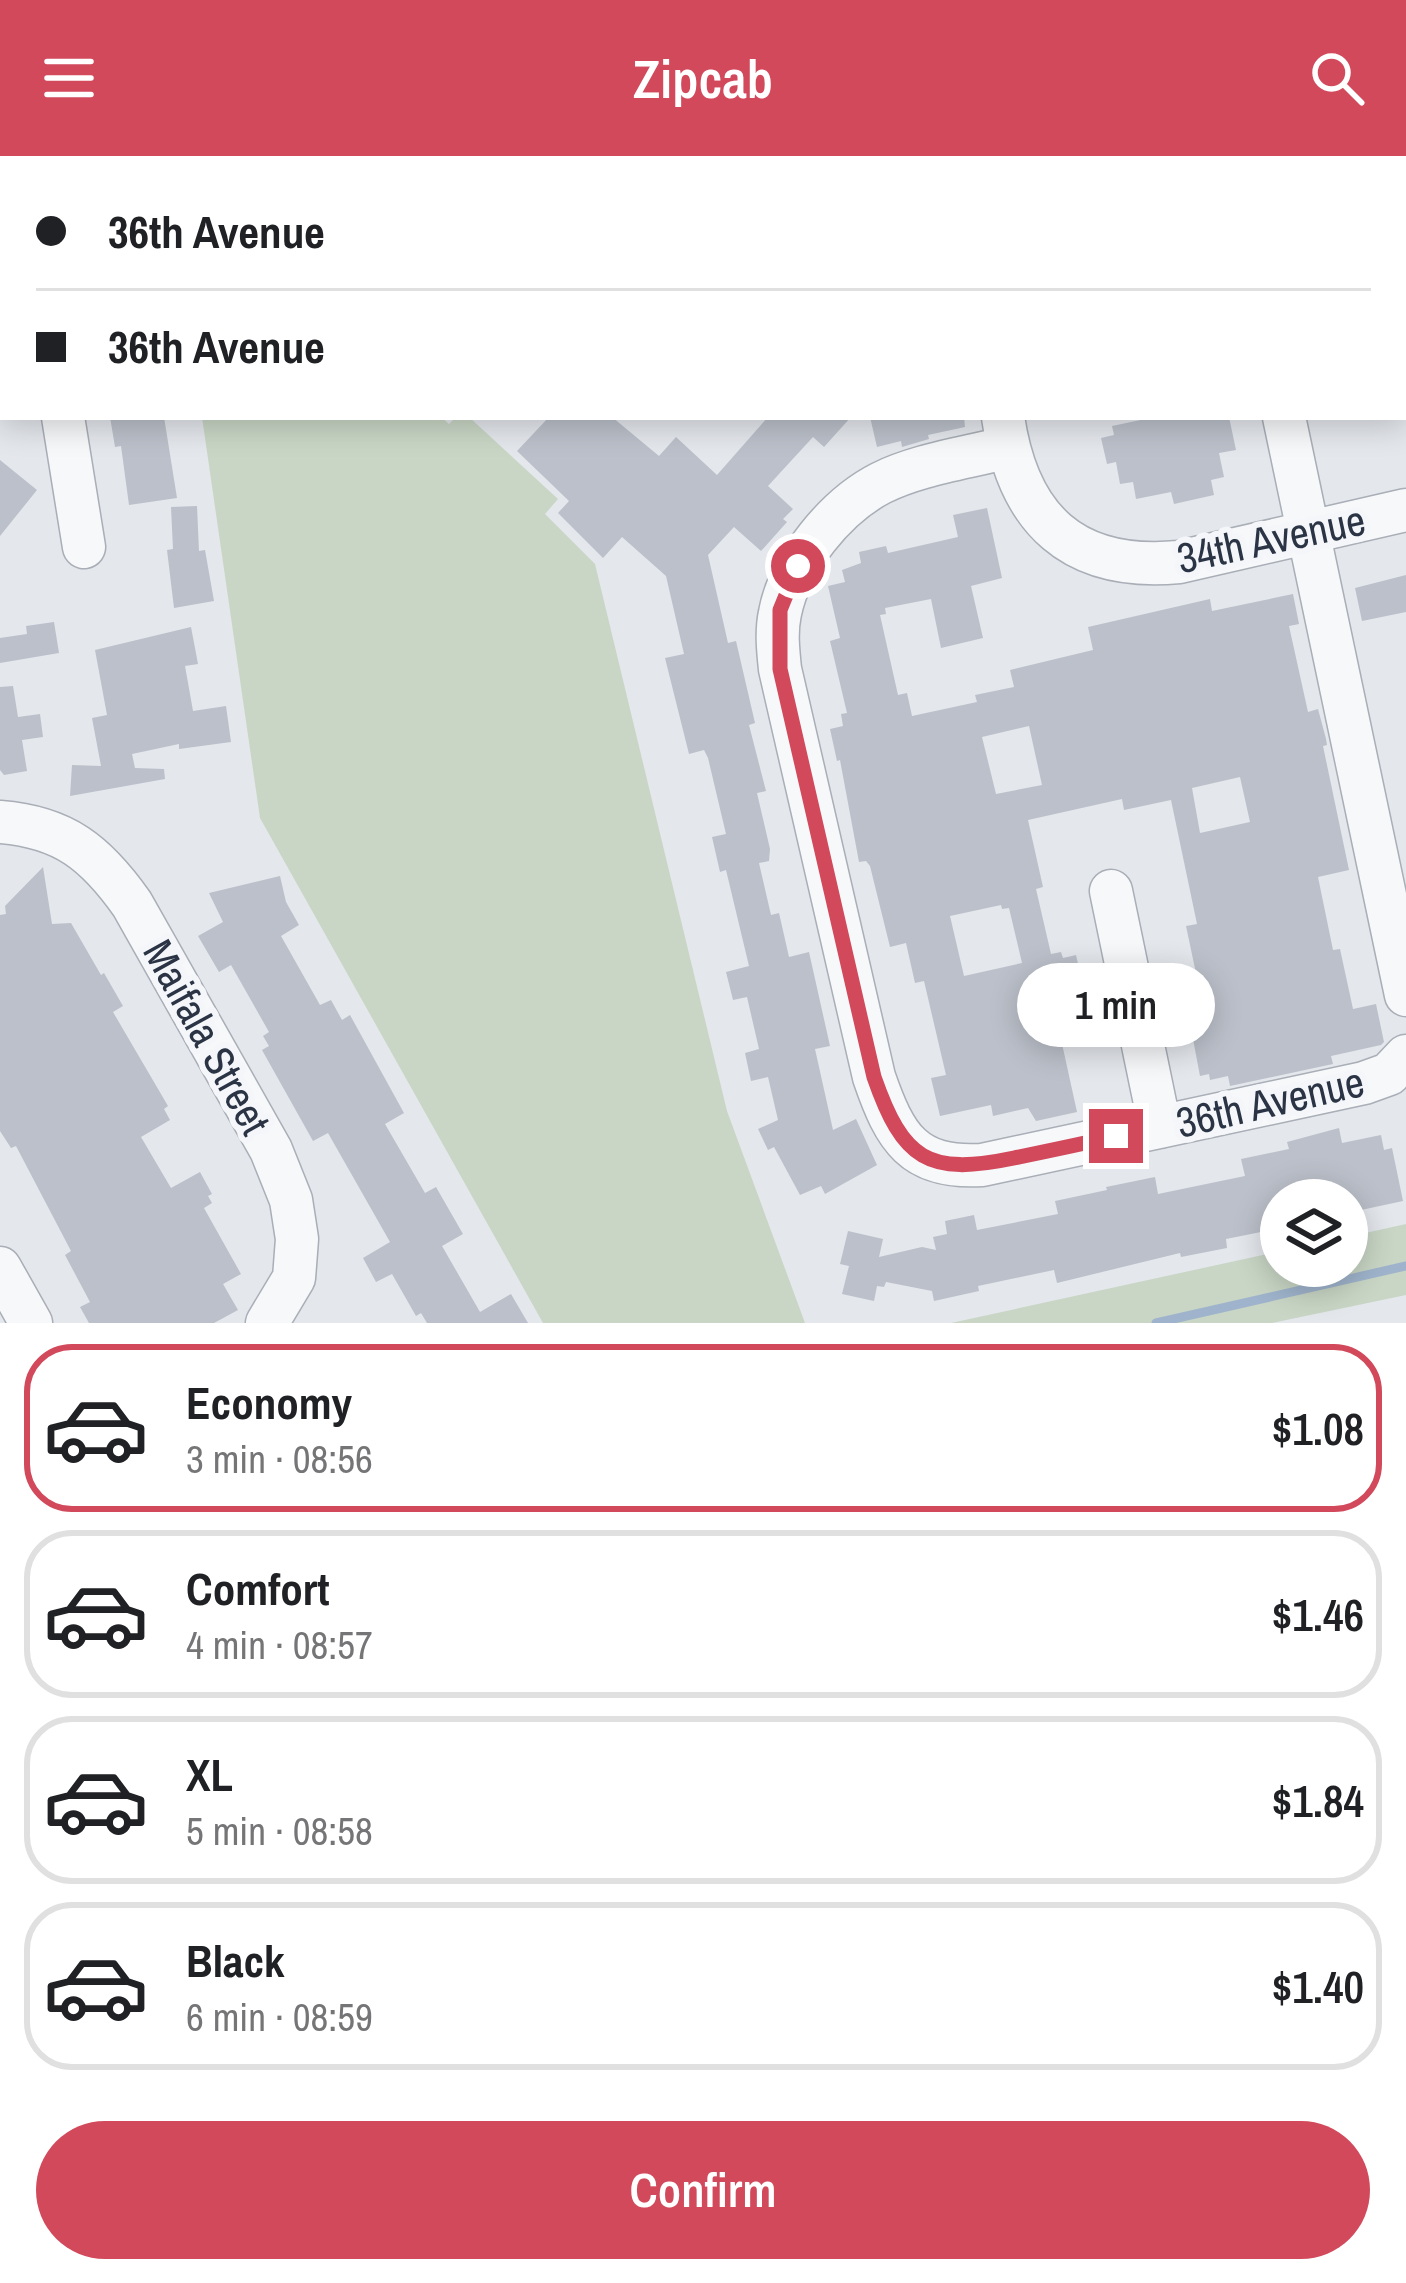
<!DOCTYPE html>
<meta charset="utf-8">
<style>
:root{--surface:#fff;--page:#f2f2f2;--text:#202124;--muted:#757577;--line:#e0e0e0;--accent:#d1495b}
body{margin:0;font-family:"Archivo Narrow",sans-serif;background:var(--page);color:var(--text);height:100vh;display:flex;flex-direction:column;font-size:45px;white-space:nowrap}
*{box-sizing:border-box;margin:0}
p{font-size:39px;color:var(--muted)}
.icon{flex:none;width:66px;height:66px;fill:none;stroke:currentColor;stroke-width:2;stroke-linecap:round;stroke-linejoin:round}
.map{position:relative;height:1167px;overflow:hidden}
.details{display:flex;flex-direction:column;background:var(--surface);flex:1}
.details>*{flex:none}
.banner{position:absolute;left:0px;top:0px;width:1407px;height:264px;box-shadow:0 6px 30px #0003;display:grid;align-content:center;height:264px;padding:0 36px;background:var(--surface)}
.fabs{position:absolute;left:1260px;top:1023px;display:grid;gap:24px}
.fabs a{display:grid;place-items:center;width:108px;height:108px;border-radius:50%;background:var(--surface);box-shadow:0 6px 30px #0003;font-size:60px}
.end{position:absolute;width:54px;height:54px;margin:-27px;border:15px solid #d1495b;background:#fff;box-shadow:0 0 0 6px #fff}
.from{border-radius:50%}
.bubble{position:absolute;height:84px;border-radius:42px;background:var(--surface);box-shadow:0 6px 30px #0003;font-size:39px;font-weight:600;line-height:84px;text-align:center}
.banner b{display:flex;align-items:center;gap:42px;height:114px;font-size:45px}
.banner b+b{border-top:3px solid var(--line)}
.banner i{width:30px;height:30px;background:var(--text)}
ul{padding:21px 0 0;list-style:none}
li{display:flex;align-items:center;gap:36px;height:168px;margin:0 24px 18px;padding:0 12px;border:6px solid var(--line);border-radius:48px}
li div{flex:1}
li b{display:block;font-size:45px}
li em{font-style:normal;font-weight:600}
li.selected{border-color:var(--accent)}
li>.icon{width:108px;height:108px;stroke-width:1.5}
.cta{display:flex;gap:24px;margin-top:auto;padding:24px 36px}
.cta a{flex:1;height:138px;border-radius:72px;background:var(--accent);color:#fff;font-size:48px;font-weight:600;line-height:138px;text-align:center}
header{display:flex;justify-content:space-between;align-items:center;height:156px;padding:0 36px;background:var(--accent);color:#fff;font-size:54px;font-weight:600}
.map>svg:first-child{display:block}
.green{fill:#c9d6c5}
.lines{fill:none;stroke-linecap:round;stroke-linejoin:round}
.stream{stroke:#9fb4cc;stroke-width:9}
.building{fill:#bbc0ca;fill-rule:evenodd}
.minor-casing{stroke:#a9aeb7;stroke-width:45}
.minor{stroke:#f7f8fa;stroke-width:42}
.route{stroke:#d1495b;stroke-width:15}
.labels{text-anchor:middle;dominant-baseline:central;stroke-width:12;stroke-linejoin:round;paint-order:stroke}
.street-label{font-size:42px;fill:#2b3445;stroke:#f4f6f9}
</style>
<header><svg class="icon" aria-label="menu" viewBox="0 0 24 24"><path d="M4 6h16M4 12h16M4 18h16"/></svg>Zipcab<svg class="icon" aria-label="search" viewBox="0 0 24 24"><circle cx="10" cy="10" r="6"/><path d="M15 15l6 6"/></svg></header>
<div class="map">
<svg width="1406" height="1167" viewBox="0 0 1406 1167">
<rect width="100%" height="100%" fill="#e4e7ec"/>
<path class="green" d="M 202,261 L 441,261 L 449,268 L 456,261 L 469,261 L 558,343 L 545,358 L 595,408 L 727,955 L 805,1167 L 543,1167 L 260,662 Z
M 1406,1068 L 1406,1139 L 1272,1167 L 951,1167 L 1281,1095 L 1281,1110 L 1347,1110 L 1347,1081 Z"/>
<g class="lines">
<path class="stream" d="M 1156,1167 L 1406,1110"/>
</g>
<path class="building" d="M 110,261 L 164,261 L 177,342 L 129,349 L 121,290 L 115,291 Z
M 549,261 L 612,261 L 659,300 L 676,281 L 717,319 L 768,261 L 851,261 L 824,291 L 813,281 L 768,330 L 793,353 L 783,363 L 787,366 L 761,395 L 734,371 L 708,399 L 728,487 L 736,485 L 755,567 L 749,569 L 766,635 L 757,637 L 770,693 L 769,705 L 759,707 L 771,759 L 779,757 L 789,801 L 809,796 L 830,890 L 815,893 L 833,974 L 856,963 L 877,1009 L 825,1038 L 821,1030 L 800,1039 L 774,991 L 768,994 L 758,973 L 778,964 L 768,921 L 751,925 L 745,897 L 759,893 L 747,841 L 733,844 L 726,816 L 749,810 L 726,714 L 720,716 L 712,681 L 726,678 L 708,602 L 704,594 L 689,598 L 665,502 L 684,498 L 666,420 L 622,381 L 603,402 L 558,357 L 569,345 L 517,295 Z
M 870,261 L 964,261 L 965,271 L 928,279 L 929,283 L 902,291 L 901,285 L 877,291 Z
M 1155,261 L 1229,261 L 1236,294 L 1219,297 L 1224,321 L 1211,324 L 1214,339 L 1174,348 L 1171,336 L 1136,343 L 1133,326 L 1120,328 L 1116,306 L 1107,308 L 1101,282 L 1114,279 L 1112,270 Z
M 0,304 L 37,334 L 0,380 Z
M 197,350 L 199,395 L 205,394 L 214,445 L 174,452 L 167,394 L 173,393 L 171,351 Z
M 987,352 L 1002,422 L 971,430 L 983,482 L 941,492 L 931,443 L 885,452 L 886,458 L 880,459 L 898,539 L 907,537 L 912,560 L 977,546 L 975,539 L 1014,531 L 1010,514 L 1093,494 L 1088,471 L 1210,443 L 1212,455 L 1293,438 L 1299,468 L 1289,470 L 1308,556 L 1318,553 L 1326,583 L 1327,589 L 1323,590 L 1349,714 L 1318,721 L 1333,794 L 1340,793 L 1353,853 L 1376,848 L 1384,886 L 1381,889 L 1331,900 L 1333,908 L 1230,930 L 1228,920 L 1210,924 L 1209,918 L 1200,920 L 1182,825 L 1197,822 L 1186,770 L 1197,768 L 1171,644 L 1124,654 L 1122,643 L 1028,664 L 1043,731 L 1036,733 L 1051,798 L 1061,796 L 1063,802 L 1076,799 L 1083,829 L 1060,835 L 1068,872 L 1059,874 L 1077,956 L 1036,965 L 1028,952 L 993,960 L 991,949 L 940,960 L 931,922 L 946,919 L 924,825 L 915,827 L 906,787 L 890,791 L 870,710 L 866,705 L 859,706 L 840,604 L 837,605 L 830,573 L 843,570 L 841,558 L 847,557 L 830,485 L 840,482 L 828,430 L 845,426 L 842,414 L 861,407 L 859,396 L 886,390 L 888,397 L 958,381 L 953,359 ZM 1029,570 L 1042,629 L 996,638 L 982,581 ZM 1240,621 L 1250,666 L 1200,677 L 1192,632 ZM 1001,749 L 1002,753 L 1009,752 L 1022,807 L 964,820 L 950,760 Z
M 1406,419 L 1406,456 L 1362,465 L 1355,432 Z
M 54,466 L 59,497 L 0,507 L 0,482 L 27,478 L 26,470 Z
M 191,471 L 198,508 L 185,510 L 193,555 L 226,550 L 231,586 L 179,593 L 179,588 L 132,598 L 135,612 L 164,613 L 165,623 L 70,640 L 72,609 L 101,610 L 92,562 L 107,559 L 95,494 Z
M 13,530 L 18,561 L 40,558 L 43,581 L 22,584 L 27,615 L 4,619 L 0,614 L 0,531 Z
M 43,711 L 52,768 L 71,767 L 101,819 L 104,817 L 123,850 L 113,856 L 168,950 L 164,953 L 170,964 L 141,981 L 171,1032 L 200,1016 L 212,1038 L 208,1040 L 212,1047 L 204,1052 L 241,1118 L 223,1128 L 238,1154 L 214,1167 L 89,1167 L 80,1151 L 90,1146 L 65,1099 L 71,1095 L 16,990 L 11,992 L 0,975 L 0,759 L 6,758 L 5,750 Z
M 280,720 L 286,746 L 299,769 L 281,780 L 320,849 L 331,844 L 342,864 L 350,859 L 404,957 L 385,968 L 425,1037 L 436,1031 L 463,1078 L 442,1090 L 480,1156 L 511,1138 L 528,1167 L 427,1167 L 421,1157 L 416,1160 L 392,1118 L 376,1126 L 363,1102 L 390,1086 L 328,977 L 313,985 L 262,894 L 269,890 L 263,880 L 269,876 L 231,809 L 219,816 L 198,780 L 223,766 L 209,737 Z
M 1339,972 L 1342,987 L 1381,979 L 1384,994 L 1392,992 L 1403,1045 L 1347,1057 L 1347,1044 L 1281,1044 L 1281,1072 L 1226,1083 L 1227,1092 L 1181,1101 L 1180,1097 L 1057,1127 L 1054,1114 L 978,1130 L 979,1135 L 934,1145 L 932,1135 L 886,1126 L 884,1131 L 877,1130 L 874,1145 L 842,1138 L 849,1110 L 840,1108 L 848,1075 L 883,1083 L 879,1101 L 922,1091 L 936,1094 L 933,1081 L 947,1078 L 945,1065 L 974,1059 L 977,1074 L 1058,1058 L 1055,1045 L 1107,1034 L 1106,1031 L 1155,1021 L 1158,1038 L 1245,1020 L 1241,1003 L 1289,993 L 1287,986 Z"/>
<g class="lines">
<defs>
<path id="minor" d="M 39,0 L 42,3
M 407,0 L 410,3
M 83,3 L 86,0
M 986,3 L 988,0
M 0,97 L 3,93
M 0,169 L 3,172
M 63,261 L 84,391
M 1003,261 C 1018,364 1073,416 1179,406 L 1406,354
M 1284,261 L 1406,839
M 1008,291 C 967,302 919,308 881,327 C 836,350 790,406 780,457 C 776,475 778,494 780,513 L 874,921 C 895,982 913,1013 982,1009 L 1364,927 L 1389,918 L 1406,900
M 0,666 C 64,671 96,697 132,748 L 271,994 L 291,1044 L 297,1083 L 294,1122 L 267,1167
M 1111,735 L 1160,971
M 0,1112 L 31,1167"/>
</defs>
<use href="#minor" class="minor-casing"/>
<use href="#minor" class="minor"/>
</g>
<g class="lines">
<path class="route" d="M 798,410 L 780,454 L 780,513 L 874,921 C 903,1004 928,1020 1014,1002 C 1048,995 1082,988 1116,980"/>
</g>
<g class="labels">
<g class="street-label">
<text transform="translate(1271 383) rotate(-12)">34th Avenue</text>
<text transform="translate(207 881) rotate(61)">Maifala Street</text>
<text transform="translate(1270 946) rotate(-13)">36th Avenue</text>
</g>
</g>
</svg>
<div class="fabs">
<a><svg class="icon" aria-label="layers" viewBox="0 0 24 24"><path d="M12 4l9 5-9 5-9-5zM3 14l9 5 9-5"/></svg></a>
</div>
<i class="end from" style="left:798px;top:410px"></i>
<i class="end" style="left:1116px;top:980px"></i>
<div class="bubble" style="left:1017px;top:807px;width:198px">1 min</div>
<div class="banner">
<b><i class="from"></i>36th Avenue</b>
<b><i></i>36th Avenue</b>
</div>
</div>
<section class="details">
<ul>
<li class="selected"><svg class="icon" aria-label="car" viewBox="0 0 24 24"><path d="M5 17H2v-5l4-1 3-4h7l3 4 3 1v5h-3M9 17h6M6 11h13"/><circle cx="7" cy="17" r="2"/><circle cx="17" cy="17" r="2"/></svg><div><b>Economy</b><p>3 min · 08:56</p></div><em>$1.08</em></li>
<li><svg class="icon" aria-label="car" viewBox="0 0 24 24"><path d="M5 17H2v-5l4-1 3-4h7l3 4 3 1v5h-3M9 17h6M6 11h13"/><circle cx="7" cy="17" r="2"/><circle cx="17" cy="17" r="2"/></svg><div><b>Comfort</b><p>4 min · 08:57</p></div><em>$1.46</em></li>
<li><svg class="icon" aria-label="car" viewBox="0 0 24 24"><path d="M5 17H2v-5l4-1 3-4h7l3 4 3 1v5h-3M9 17h6M6 11h13"/><circle cx="7" cy="17" r="2"/><circle cx="17" cy="17" r="2"/></svg><div><b>XL</b><p>5 min · 08:58</p></div><em>$1.84</em></li>
<li><svg class="icon" aria-label="car" viewBox="0 0 24 24"><path d="M5 17H2v-5l4-1 3-4h7l3 4 3 1v5h-3M9 17h6M6 11h13"/><circle cx="7" cy="17" r="2"/><circle cx="17" cy="17" r="2"/></svg><div><b>Black</b><p>6 min · 08:59</p></div><em>$1.40</em></li>
</ul>
<div class="cta"><a>Confirm</a></div>
</section>
